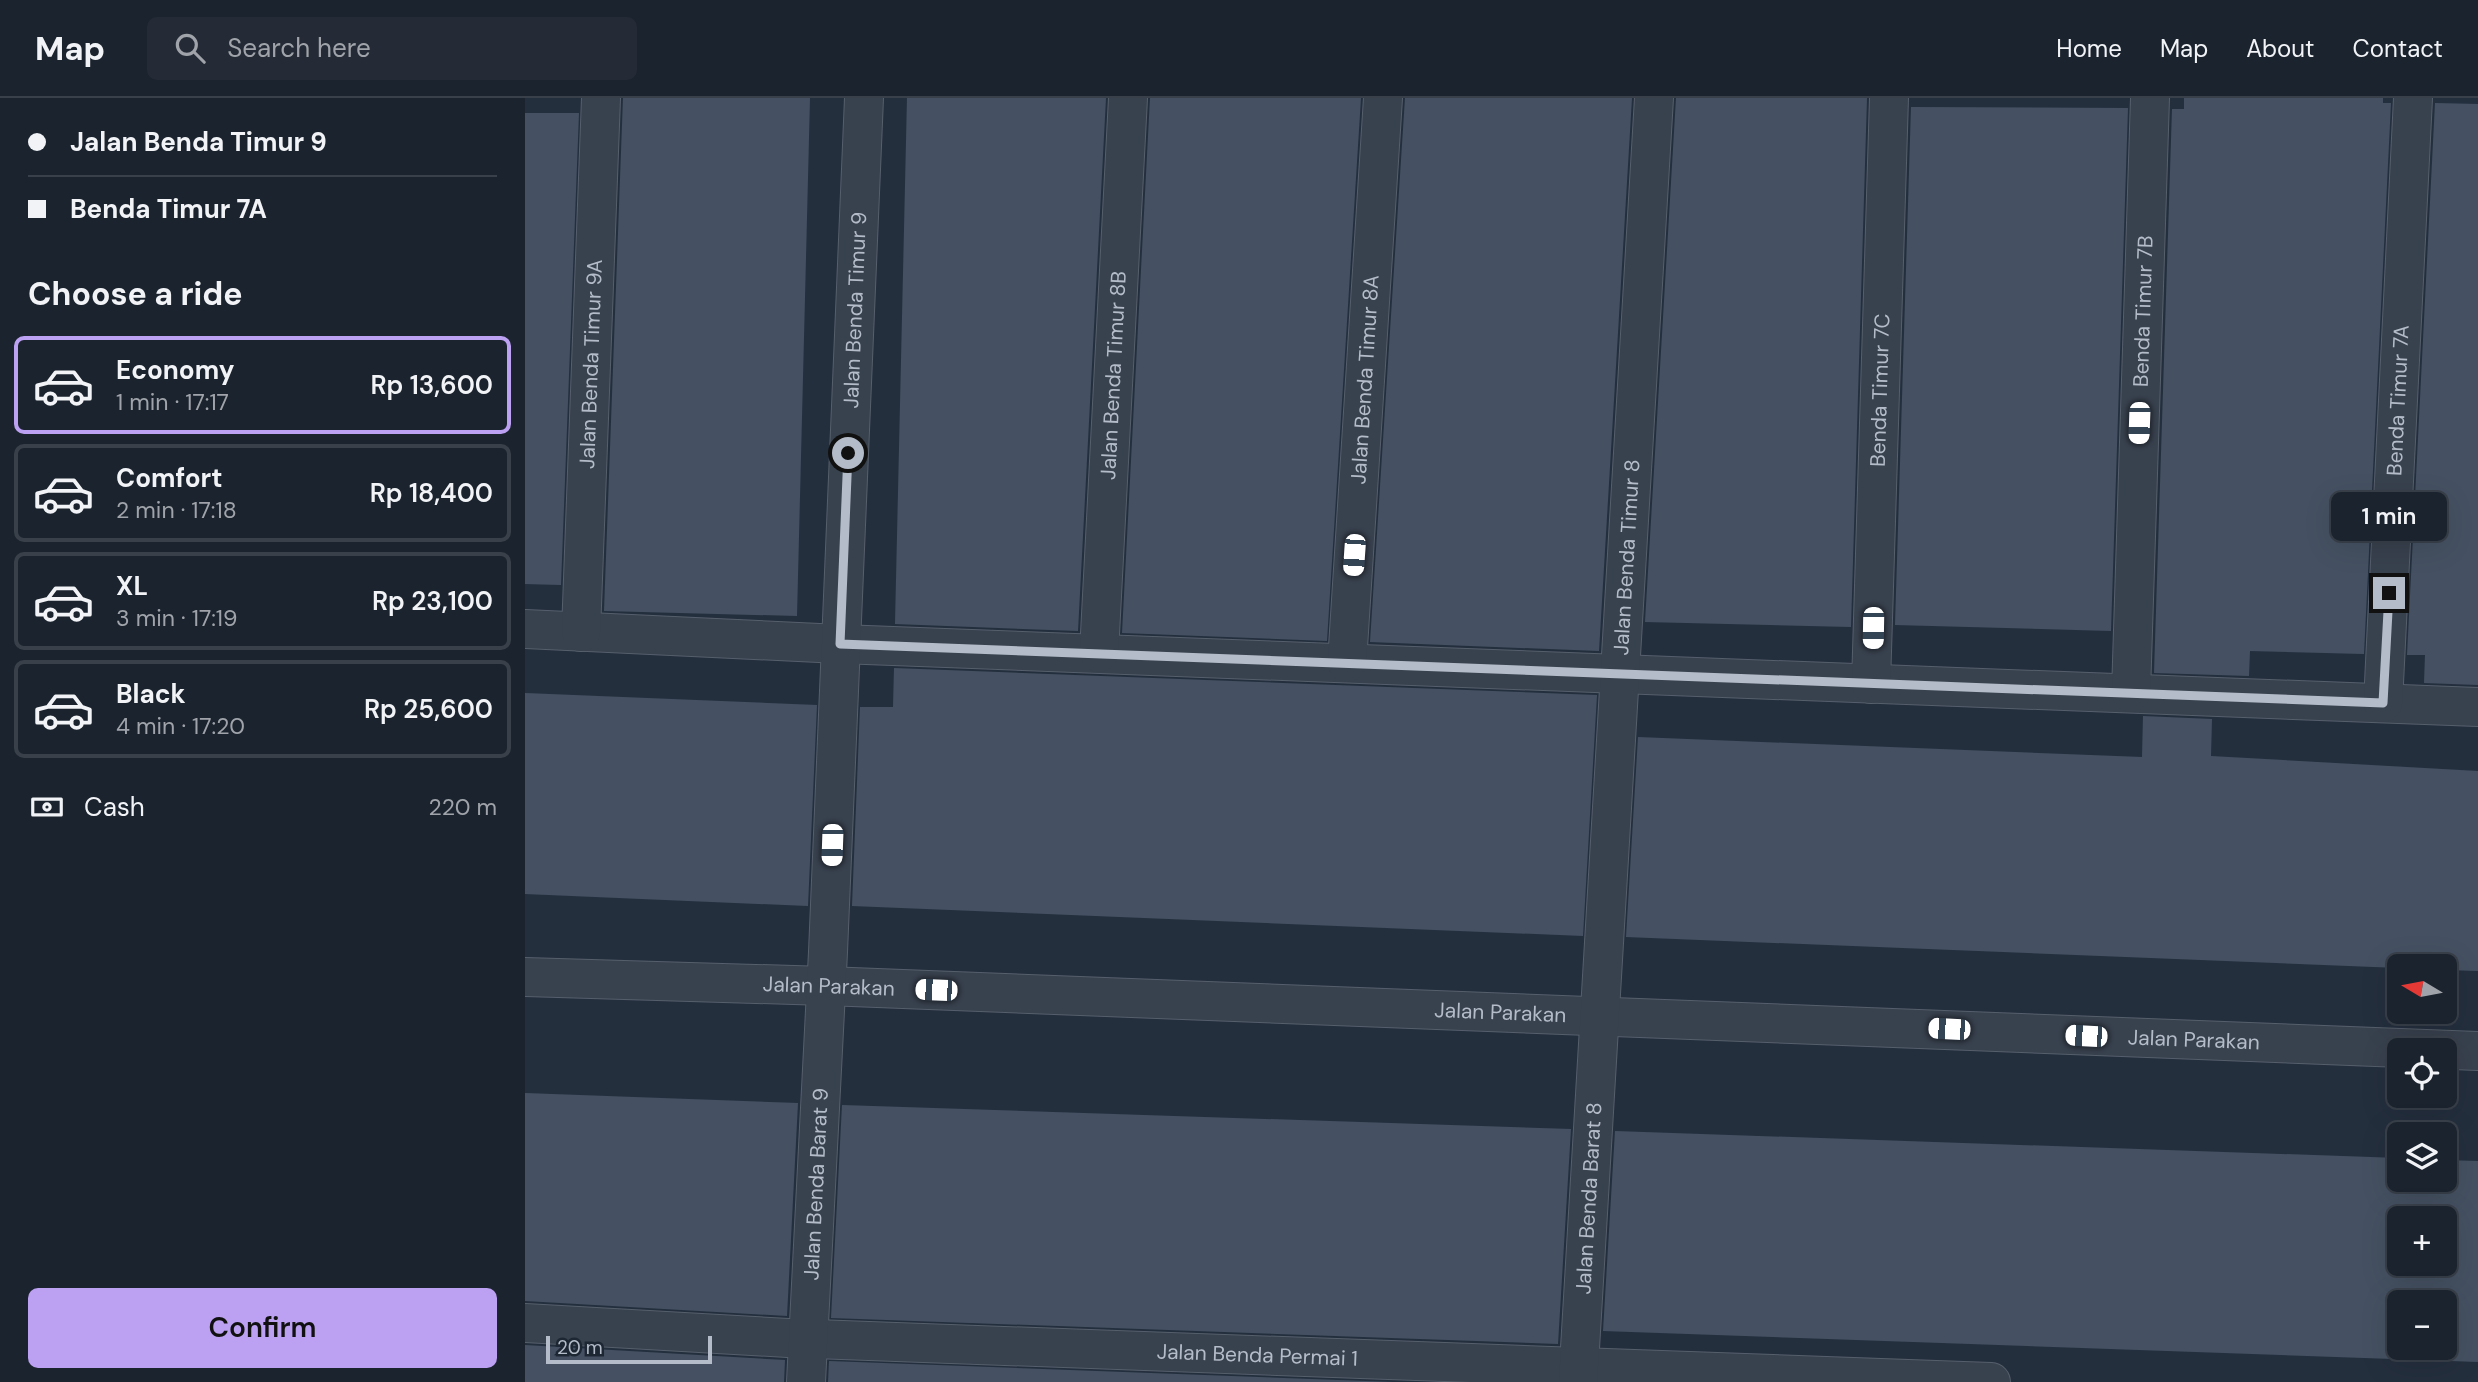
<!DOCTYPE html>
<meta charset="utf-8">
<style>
:root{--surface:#1b232e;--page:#242b36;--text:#f1f3f6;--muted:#a0a4aa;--line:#39404a;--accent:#bca0f2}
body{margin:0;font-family:"DM Sans",sans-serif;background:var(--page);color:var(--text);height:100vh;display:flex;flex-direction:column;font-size:26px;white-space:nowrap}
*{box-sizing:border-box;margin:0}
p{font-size:23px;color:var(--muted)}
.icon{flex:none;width:38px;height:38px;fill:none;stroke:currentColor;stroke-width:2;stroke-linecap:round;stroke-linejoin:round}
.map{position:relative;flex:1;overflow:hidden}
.sheet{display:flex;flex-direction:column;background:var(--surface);width:525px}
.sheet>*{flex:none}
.top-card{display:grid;align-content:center;height:154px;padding:0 28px;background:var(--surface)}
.needle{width:46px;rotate:280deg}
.fabs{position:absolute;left:1862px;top:856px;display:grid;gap:14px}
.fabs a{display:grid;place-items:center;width:70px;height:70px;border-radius:10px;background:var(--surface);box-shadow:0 7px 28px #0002,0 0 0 2px var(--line);font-size:35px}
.scale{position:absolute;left:21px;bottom:18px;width:166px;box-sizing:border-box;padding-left:7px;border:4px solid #b4bcc9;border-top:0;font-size:19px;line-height:24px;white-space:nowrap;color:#b4bcc9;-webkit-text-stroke:5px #1d2633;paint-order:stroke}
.end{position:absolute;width:32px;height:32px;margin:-16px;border:9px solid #b4bcc9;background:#111;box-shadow:0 0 0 4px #111}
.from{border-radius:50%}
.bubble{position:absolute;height:49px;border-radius:10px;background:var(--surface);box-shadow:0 7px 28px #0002,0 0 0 2px var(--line);font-size:23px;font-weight:600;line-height:49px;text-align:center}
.car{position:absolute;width:21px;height:42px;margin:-21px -10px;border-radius:9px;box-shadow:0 0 5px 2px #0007;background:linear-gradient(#fff 24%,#345 0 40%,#fff 0 76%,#345 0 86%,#fff 0)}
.top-card b{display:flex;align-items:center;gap:24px;height:66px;font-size:26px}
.top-card b+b{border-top:2px solid var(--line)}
.top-card i{width:18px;height:18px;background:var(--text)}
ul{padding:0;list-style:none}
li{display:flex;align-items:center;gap:21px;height:98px;margin:0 14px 10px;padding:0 14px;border:4px solid var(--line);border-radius:10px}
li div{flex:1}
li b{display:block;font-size:26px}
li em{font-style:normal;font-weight:600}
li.selected{border-color:var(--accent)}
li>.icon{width:63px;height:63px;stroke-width:1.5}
h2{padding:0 28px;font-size:32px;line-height:84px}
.pay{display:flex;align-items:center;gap:18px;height:77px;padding:0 28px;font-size:26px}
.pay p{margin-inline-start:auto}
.action{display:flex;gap:14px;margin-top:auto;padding:14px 28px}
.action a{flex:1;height:80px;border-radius:10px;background:var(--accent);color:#111;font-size:28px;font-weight:600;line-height:80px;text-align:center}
header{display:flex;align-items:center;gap:42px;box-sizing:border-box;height:98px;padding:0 35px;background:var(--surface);border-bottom:2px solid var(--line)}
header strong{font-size:33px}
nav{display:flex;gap:38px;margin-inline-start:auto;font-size:24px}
.search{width:490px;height:63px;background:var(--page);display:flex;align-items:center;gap:18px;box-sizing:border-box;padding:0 24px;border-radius:10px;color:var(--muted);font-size:26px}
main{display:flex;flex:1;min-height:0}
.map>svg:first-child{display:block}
.building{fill:#455162;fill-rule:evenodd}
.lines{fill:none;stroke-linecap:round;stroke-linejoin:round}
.minor-casing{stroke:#565f6c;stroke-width:40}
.minor{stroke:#38414e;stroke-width:38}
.route{stroke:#b4bcc9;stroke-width:9}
.labels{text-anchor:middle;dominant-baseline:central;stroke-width:5;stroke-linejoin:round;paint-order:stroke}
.street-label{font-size:21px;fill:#b4bcc9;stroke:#1d2633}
</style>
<header>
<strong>Map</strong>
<div class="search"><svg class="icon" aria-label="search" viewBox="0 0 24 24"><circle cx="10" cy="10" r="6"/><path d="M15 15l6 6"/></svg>Search here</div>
<nav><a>Home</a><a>Map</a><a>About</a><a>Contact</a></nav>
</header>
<main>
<section class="sheet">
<div class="top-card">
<b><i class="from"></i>Jalan Benda Timur 9</b>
<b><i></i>Benda Timur 7A</b>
</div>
<h2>Choose a ride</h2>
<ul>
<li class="selected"><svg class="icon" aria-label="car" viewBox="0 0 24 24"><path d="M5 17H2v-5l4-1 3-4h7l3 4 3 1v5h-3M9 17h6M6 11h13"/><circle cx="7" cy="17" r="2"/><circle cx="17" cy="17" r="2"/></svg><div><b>Economy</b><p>1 min · 17:17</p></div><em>Rp 13,600</em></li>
<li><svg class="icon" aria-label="car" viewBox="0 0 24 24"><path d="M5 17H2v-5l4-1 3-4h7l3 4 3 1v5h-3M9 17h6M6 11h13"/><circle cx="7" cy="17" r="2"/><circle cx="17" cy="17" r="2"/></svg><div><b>Comfort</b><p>2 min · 17:18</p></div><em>Rp 18,400</em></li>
<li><svg class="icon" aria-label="car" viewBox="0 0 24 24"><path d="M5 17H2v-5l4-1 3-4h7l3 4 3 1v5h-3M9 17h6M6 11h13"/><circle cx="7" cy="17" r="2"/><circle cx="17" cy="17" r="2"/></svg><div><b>XL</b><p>3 min · 17:19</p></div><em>Rp 23,100</em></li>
<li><svg class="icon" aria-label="car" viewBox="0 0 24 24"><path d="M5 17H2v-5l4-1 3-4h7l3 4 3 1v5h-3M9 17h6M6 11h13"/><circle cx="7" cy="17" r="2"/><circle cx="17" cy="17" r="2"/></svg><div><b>Black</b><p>4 min · 17:20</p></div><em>Rp 25,600</em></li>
</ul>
<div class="pay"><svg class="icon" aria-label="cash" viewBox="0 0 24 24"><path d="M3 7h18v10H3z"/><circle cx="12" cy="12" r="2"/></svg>Cash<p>220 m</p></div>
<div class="action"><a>Confirm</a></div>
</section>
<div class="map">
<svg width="1953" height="1284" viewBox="0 0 1953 1284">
<rect width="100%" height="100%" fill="#242f3e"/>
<path class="building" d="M 98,0 L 285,0 L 272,518 L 79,513 Z
M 382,0 L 581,0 L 553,533 L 370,526 Z
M 625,0 L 836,0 L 802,543 L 597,535 Z
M 880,0 L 1107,0 L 1074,553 L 845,544 Z
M 1151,0 L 1342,0 L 1326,529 L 1120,524 Z
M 1659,0 L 1858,0 L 1858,5 L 1866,5 L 1839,556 L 1725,553 L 1724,578 L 1629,575 L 1647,11 L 1659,11 Z
M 1910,5 L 1953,6 L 1953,587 L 1899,585 L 1900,557 L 1882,557 Z
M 1386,9 L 1603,10 L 1586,533 L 1370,527 Z
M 0,15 L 54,15 L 36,487 L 0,486 Z
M 369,570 L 1072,597 L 1058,838 L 327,808 L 335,609 L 368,609 Z
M 0,595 L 292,607 L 283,808 L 0,796 Z
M 1618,618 L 1687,621 L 1686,658 L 1953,673 L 1953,873 L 1920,872 L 1920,868 L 1874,870 L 1101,839 L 1113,639 L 1617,659 Z
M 0,995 L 273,1005 L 262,1218 L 0,1203 Z
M 317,1007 L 1046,1031 L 1033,1246 L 306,1220 Z
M 1090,1033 L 1874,1060 L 1874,1082 L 1920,1082 L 1920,1062 L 1953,1063 L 1953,1264 L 1078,1233 ZM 1874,1120 L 1920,1120 L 1920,1166 L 1874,1166 ZM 1874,1204 L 1920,1204 L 1920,1250 L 1874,1250 Z
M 0,1247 L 260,1262 L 259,1284 L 0,1284 Z
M 304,1263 L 868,1284 L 303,1284 Z"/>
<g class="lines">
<defs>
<g id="minor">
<path d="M 0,531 L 315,546 L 1953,609"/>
<path id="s1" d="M 56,534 L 76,0"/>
<path id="s2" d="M 574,555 L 603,0"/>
<path id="s3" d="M 822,565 L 858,0"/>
<path id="s4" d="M 1346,586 L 1364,0"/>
<path id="s5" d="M 1606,595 L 1625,0"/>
<path id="s6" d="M 1858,605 L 1888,0"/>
<path id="s7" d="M 0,879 L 301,888 L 1953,953"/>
<path id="s8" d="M 0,1225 L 263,1240 L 1466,1284"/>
<path id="s9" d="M 281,1284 L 303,854 L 339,0"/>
<path id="s10" d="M 1053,1284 L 1129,0"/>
</g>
</defs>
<use href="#minor" class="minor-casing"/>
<use href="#minor" class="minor"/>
</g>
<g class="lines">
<path class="route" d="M 323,355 L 315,546 L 1858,605 L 1864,495"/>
</g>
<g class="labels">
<g class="street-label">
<text stroke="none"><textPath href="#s9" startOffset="1073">Jalan Benda Timur 9</textPath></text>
<text stroke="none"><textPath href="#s5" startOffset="382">Benda Timur 7B</textPath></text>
<text stroke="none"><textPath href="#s1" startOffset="268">Jalan Benda Timur 9A</textPath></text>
<text stroke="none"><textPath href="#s2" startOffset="278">Jalan Benda Timur 8B</textPath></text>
<text stroke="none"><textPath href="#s3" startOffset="284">Jalan Benda Timur 8A</textPath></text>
<text stroke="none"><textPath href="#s4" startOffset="294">Benda Timur 7C</textPath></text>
<text stroke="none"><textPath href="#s6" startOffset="303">Benda Timur 7A</textPath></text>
<text stroke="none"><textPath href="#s10" startOffset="826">Jalan Benda Timur 8</textPath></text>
<text stroke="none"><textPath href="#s7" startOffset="304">Jalan Parakan</textPath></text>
<text stroke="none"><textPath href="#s7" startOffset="976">Jalan Parakan</textPath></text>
<text stroke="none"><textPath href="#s7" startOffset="1670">Jalan Parakan</textPath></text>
<text stroke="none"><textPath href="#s9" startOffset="198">Jalan Benda Barat 9</textPath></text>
<text stroke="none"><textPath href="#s10" startOffset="184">Jalan Benda Barat 8</textPath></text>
<text stroke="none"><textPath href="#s8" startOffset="733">Jalan Benda Permai 1</textPath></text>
</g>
</g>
</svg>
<div class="fabs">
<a><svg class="needle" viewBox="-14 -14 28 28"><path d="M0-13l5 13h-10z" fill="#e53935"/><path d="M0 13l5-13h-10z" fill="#a0a4aa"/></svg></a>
<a><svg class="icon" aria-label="locate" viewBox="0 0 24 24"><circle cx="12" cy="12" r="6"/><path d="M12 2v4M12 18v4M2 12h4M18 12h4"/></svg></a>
<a><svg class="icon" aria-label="layers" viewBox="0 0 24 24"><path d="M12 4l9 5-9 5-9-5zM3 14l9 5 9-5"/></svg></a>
<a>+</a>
<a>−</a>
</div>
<div class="scale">20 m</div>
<i class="end from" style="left:323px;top:355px"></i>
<i class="end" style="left:1864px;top:495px"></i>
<div class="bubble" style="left:1806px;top:394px;width:116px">1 min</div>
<i class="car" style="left:1614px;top:325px;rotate:182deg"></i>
<i class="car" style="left:829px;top:457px;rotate:184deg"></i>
<i class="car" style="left:1348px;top:530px;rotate:181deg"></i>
<i class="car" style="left:307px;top:747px;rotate:182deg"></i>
<i class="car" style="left:411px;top:892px;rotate:272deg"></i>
<i class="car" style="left:1424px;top:931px;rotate:273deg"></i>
<i class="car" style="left:1561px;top:938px;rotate:273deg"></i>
</div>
</main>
